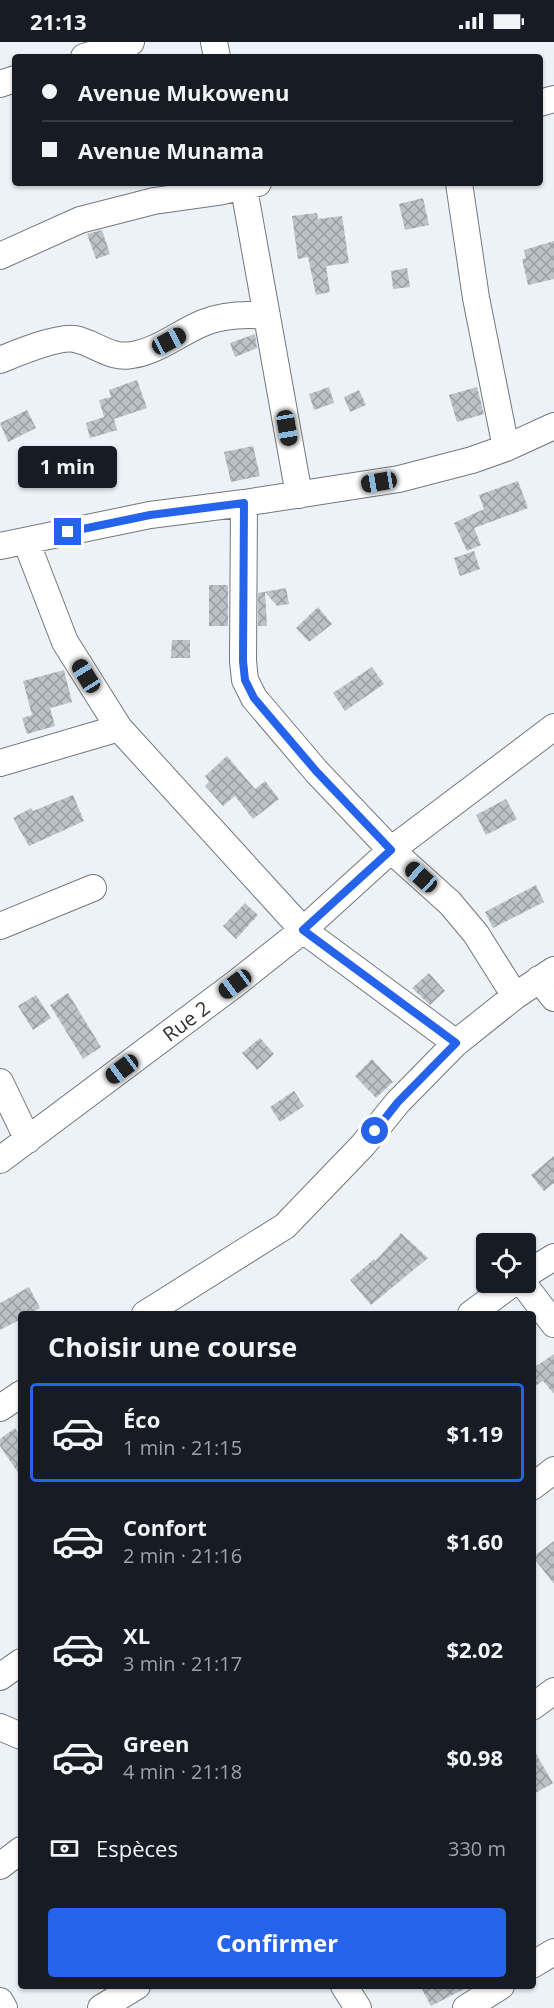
<!DOCTYPE html>
<html lang="fr">
<meta charset="utf-8">
<style>
:root{--surface:#171b24;--page:#20242c;--text:#f1f3f6;--muted:#9ea1a6;--line:#363941;--accent:#2563eb}
body{margin:0;font-family:"Open Sans",sans-serif;background:var(--page);color:var(--text);height:100vh;display:flex;flex-direction:column;font-size:22px;white-space:nowrap}
*{box-sizing:border-box;margin:0}
p{font-size:20px;color:var(--muted)}
.icon{flex:none;width:33px;height:33px;fill:none;stroke:currentColor;stroke-width:2;stroke-linecap:round;stroke-linejoin:round}
.map{position:relative;flex:1;overflow:hidden}
.drawer{position:absolute;left:18px;top:1269px;width:518px;height:678px;display:flex;flex-direction:column;background:var(--surface);border-radius:6px;box-shadow:0 2px 4px #0004}
.drawer>*{flex:none}
.banner{position:absolute;left:12px;top:12px;width:531px;height:132px;border-radius:6px;box-shadow:0 2px 4px #0004;display:grid;align-content:center;height:132px;padding:0 30px;background:var(--surface)}
.buttons{position:absolute;left:476px;top:1191px;display:grid;gap:12px}
.buttons a{display:grid;place-items:center;width:60px;height:60px;border-radius:6px;background:var(--surface);box-shadow:0 2px 4px #0004;font-size:30px}
.end{position:absolute;width:27px;height:27px;margin:-14px;border:8px solid #2563eb;background:#fff;box-shadow:0 0 0 3px #fff}
.from{border-radius:50%}
.bubble{position:absolute;height:42px;border-radius:6px;background:var(--surface);box-shadow:0 2px 4px #0004;font-size:20px;font-weight:700;line-height:42px;text-align:center}
.car{position:absolute;width:18px;height:36px;margin:-18px -9px;border-radius:8px;box-shadow:0 0 4px 2px #0007;background:linear-gradient(#222 24%,#8ab4d8 0 40%,#222 0 76%,#8ab4d8 0 86%,#222 0)}
.banner b{display:flex;align-items:center;gap:21px;height:57px;font-size:22px}
.banner b+b{border-top:2px solid var(--line)}
.banner i{width:15px;height:15px;background:var(--text)}
ul{padding:0;list-style:none}
li{display:flex;align-items:center;gap:18px;height:99px;margin:0 12px 9px;padding:0 18px;border:3px solid transparent;border-radius:6px}
li div{flex:1}
li b{display:block;font-size:22px}
li em{font-style:normal;font-weight:700}
li.current{border-color:var(--accent)}
li>.icon{width:54px;height:54px;stroke-width:1.5}
h2{padding:0 30px;font-size:27px;line-height:72px}
.pay{display:flex;align-items:center;gap:15px;height:66px;padding:0 30px;font-size:22px}
.pay p{margin-inline-start:auto}
.action{display:flex;gap:12px;margin-top:auto;padding:12px 30px}
.action a{flex:1;height:69px;border-radius:6px;background:var(--accent);color:#fff;font-size:24px;font-weight:700;line-height:69px;text-align:center}
.status{display:flex;justify-content:space-between;align-items:center;height:42px;padding:0 30px;background:var(--surface);direction:ltr}
.status svg{height:16px;fill:currentColor}
.map>svg:first-child{display:block}
.building{fill:url(#building-cross-hatch)}
.lines{fill:none;stroke-linecap:round;stroke-linejoin:round}
.minor-casing{stroke:#73787c;stroke-width:28}
.minor{stroke:#fff;stroke-width:26}
.route{stroke:#2563eb;stroke-width:8}
.labels{text-anchor:middle;dominant-baseline:central;stroke-width:4.5;stroke-linejoin:round;paint-order:stroke}
.street-label{font-size:20px;fill:#2f3234;stroke:#fff}
</style>
<div class="status"><b>21:13</b><svg viewBox="0 0 49 12"><path d="M0 12V9h3v3zM5 12V6h3v6zM10 12V3h3v9zM15 12V0h3v12zM26 1h20v11H26zM47 4h2v5h-2z"/></svg></div>
<div class="map">
<svg width="554" height="1966" viewBox="0 0 554 1966">
<defs>
<pattern id="building-cross-hatch" width="8" height="8" patternUnits="userSpaceOnUse" patternTransform="scale(1.5)"><rect width="8" height="8" fill="#bcc2c7"/><path d="M0 0l8 8M0 8l8-8" fill="none" stroke="#999ea2"/></pattern>
</defs>
<rect width="100%" height="100%" fill="#ecf2f7"/>
<path class="building" d="M 423,156 L 429,183 L 405,188 L 399,162 Z
M 317,171 L 318,177 L 342,174 L 349,221 L 326,224 L 330,250 L 316,253 L 308,215 L 298,217 L 292,174 Z
M 102,188 L 110,212 L 96,217 L 87,192 Z
M 554,199 L 554,237 L 528,243 L 522,217 L 526,216 L 524,208 Z
M 407,226 L 410,245 L 393,247 L 391,229 Z
M 255,292 L 257,306 L 235,315 L 230,301 Z
M 137,338 L 147,366 L 114,377 L 117,388 L 90,396 L 86,381 L 104,375 L 99,358 L 111,355 L 109,348 Z
M 329,345 L 334,361 L 314,368 L 309,352 Z
M 477,345 L 484,372 L 457,380 L 449,353 Z
M 359,348 L 366,363 L 350,370 L 344,355 Z
M 27,368 L 36,386 L 8,400 L 0,381 Z
M 253,404 L 260,434 L 231,440 L 224,410 Z
M 518,439 L 528,466 L 474,486 L 481,503 L 467,509 L 454,481 L 484,467 L 479,453 Z
M 474,509 L 480,527 L 460,534 L 454,516 Z
M 209,543 L 228,543 L 228,584 L 209,584 Z
M 286,546 L 289,562 L 277,564 L 265,550 L 267,584 L 258,584 L 258,551 Z
M 318,565 L 332,582 L 309,600 L 296,586 Z
M 172,598 L 190,598 L 190,616 L 171,616 Z
M 372,625 L 384,642 L 345,669 L 333,651 Z
M 64,628 L 72,660 L 50,666 L 55,684 L 27,692 L 22,676 L 32,673 L 23,639 Z
M 227,714 L 255,747 L 265,739 L 279,757 L 253,777 L 235,754 L 223,764 L 205,744 L 209,740 L 205,734 Z
M 73,753 L 84,779 L 29,804 L 13,776 L 31,766 L 33,769 Z
M 506,757 L 517,777 L 486,793 L 476,773 Z
M 536,843 L 544,860 L 493,886 L 485,870 Z
M 245,861 L 258,873 L 236,897 L 223,884 Z
M 429,931 L 445,949 L 430,963 L 412,946 Z
M 68,951 L 101,1005 L 83,1017 L 50,963 Z
M 36,953 L 51,976 L 33,988 L 18,964 Z
M 260,996 L 274,1012 L 257,1028 L 242,1011 Z
M 372,1017 L 393,1040 L 376,1056 L 355,1034 Z
M 294,1049 L 304,1064 L 280,1080 L 270,1065 Z
M 554,1114 L 554,1141 L 544,1149 L 531,1133 Z
M 401,1191 L 428,1216 L 371,1263 L 350,1238 L 374,1217 L 375,1219 Z
M 29,1245 L 40,1266 L 29,1272 L 21,1272 L 21,1277 L 0,1288 L 0,1261 Z
M 554,1312 L 554,1352 L 543,1339 L 532,1346 L 532,1327 Z
M 15,1386 L 21,1394 L 21,1435 L 0,1404 L 0,1397 Z
M 554,1499 L 554,1542 L 533,1515 Z
M 532,1705 L 553,1741 L 532,1753 Z
M 420,1944 L 470,1944 L 431,1964 Z"/>
<g class="lines">
<defs>
<path id="minor" d="M 214,0 L 217,15
M 84,15 L 131,0
M 0,42 L 15,37
M 540,61 L 554,57
M 243,141 L 299,453
M 459,141 L 476,256 L 506,406
M 0,214 L 80,178 L 154,159 L 218,150 L 258,141
M 0,318 C 17,311 58,294 75,297 C 95,301 110,317 132,313 C 158,309 179,291 203,281 C 223,273 246,272 267,274
M 244,461 L 243,619 L 245,638 L 254,656 L 316,729 L 391,808 L 450,861 L 476,892 L 515,954
M 26,499 L 65,600 L 119,686 L 303,888 L 456,1001
M 0,504 L 150,473 L 244,461 L 399,437 L 472,418 L 506,406 L 554,384
M 0,721 L 119,686
M 0,884 L 93,846
M 539,937 L 554,956
M 0,1040 L 28,1098
M 0,1118 L 235,942 L 303,888 L 391,808 L 554,685
M 525,1233 L 554,1215
M 522,1240 L 554,1282
M 145,1272 L 285,1184 L 363,1103 L 398,1060 L 456,1001 L 515,954 L 554,928
M 471,1272 L 514,1240
M 0,1366 L 21,1352
M 532,1445 L 554,1428
M 0,1635 L 21,1620
M 532,1665 L 554,1649
M 0,1685 L 21,1694
M 0,1824 L 21,1808
M 532,1923 L 554,1910
M 344,1944 L 358,1966
M 0,1959 L 4,1966
M 101,1966 L 137,1944
M 466,1966 L 501,1944"/>
</defs>
<use href="#minor" class="minor-casing"/>
<use href="#minor" class="minor"/>
</g>
<g class="lines">
<path class="route" d="M 68,490 L 150,473 L 244,461 L 243,619 L 245,638 L 254,656 L 316,729 L 391,808 L 303,888 L 456,1001 L 398,1060 L 375,1089"/>
</g>
<g class="labels">
<g class="street-label">
<text transform="translate(186 979) rotate(-37)">Rue 2</text>
</g>
</g>
</svg>
<div class="buttons">
<a><svg class="icon" aria-label="locate" viewBox="0 0 24 24"><circle cx="12" cy="12" r="6"/><path d="M12 2v4M12 18v4M2 12h4M18 12h4"/></svg></a>
</div>
<i class="end from" style="left:375px;top:1089px"></i>
<i class="end" style="left:68px;top:490px"></i>
<div class="bubble" style="left:18px;top:404px;width:99px">1 min</div>
<i class="car" style="left:169px;top:299px;rotate:62deg"></i>
<i class="car" style="left:287px;top:386px;rotate:170deg"></i>
<i class="car" style="left:379px;top:440px;rotate:261deg"></i>
<i class="car" style="left:86px;top:634px;rotate:328deg"></i>
<i class="car" style="left:421px;top:835px;rotate:312deg"></i>
<i class="car" style="left:235px;top:942px;rotate:233deg"></i>
<i class="car" style="left:122px;top:1027px;rotate:233deg"></i>
<div class="banner">
<b><i class="from"></i>Avenue Mukowenu</b>
<b><i></i>Avenue Munama</b>
</div>
<section class="drawer">
<h2>Choisir une course</h2>
<ul>
<li class="current"><svg class="icon" aria-label="car" viewBox="0 0 24 24"><path d="M5 17H2v-5l4-1 3-4h7l3 4 3 1v5h-3M9 17h6M6 11h13"/><circle cx="7" cy="17" r="2"/><circle cx="17" cy="17" r="2"/></svg><div><b>Éco</b><p>1 min · 21:15</p></div><em>$1.19</em></li>
<li><svg class="icon" aria-label="car" viewBox="0 0 24 24"><path d="M5 17H2v-5l4-1 3-4h7l3 4 3 1v5h-3M9 17h6M6 11h13"/><circle cx="7" cy="17" r="2"/><circle cx="17" cy="17" r="2"/></svg><div><b>Confort</b><p>2 min · 21:16</p></div><em>$1.60</em></li>
<li><svg class="icon" aria-label="car" viewBox="0 0 24 24"><path d="M5 17H2v-5l4-1 3-4h7l3 4 3 1v5h-3M9 17h6M6 11h13"/><circle cx="7" cy="17" r="2"/><circle cx="17" cy="17" r="2"/></svg><div><b>XL</b><p>3 min · 21:17</p></div><em>$2.02</em></li>
<li><svg class="icon" aria-label="car" viewBox="0 0 24 24"><path d="M5 17H2v-5l4-1 3-4h7l3 4 3 1v5h-3M9 17h6M6 11h13"/><circle cx="7" cy="17" r="2"/><circle cx="17" cy="17" r="2"/></svg><div><b>Green</b><p>4 min · 21:18</p></div><em>$0.98</em></li>
</ul>
<div class="pay"><svg class="icon" aria-label="cash" viewBox="0 0 24 24"><path d="M3 7h18v10H3z"/><circle cx="12" cy="12" r="2"/></svg>Espèces<p>330 m</p></div>
<div class="action"><a>Confirmer</a></div>
</section>
</div>
